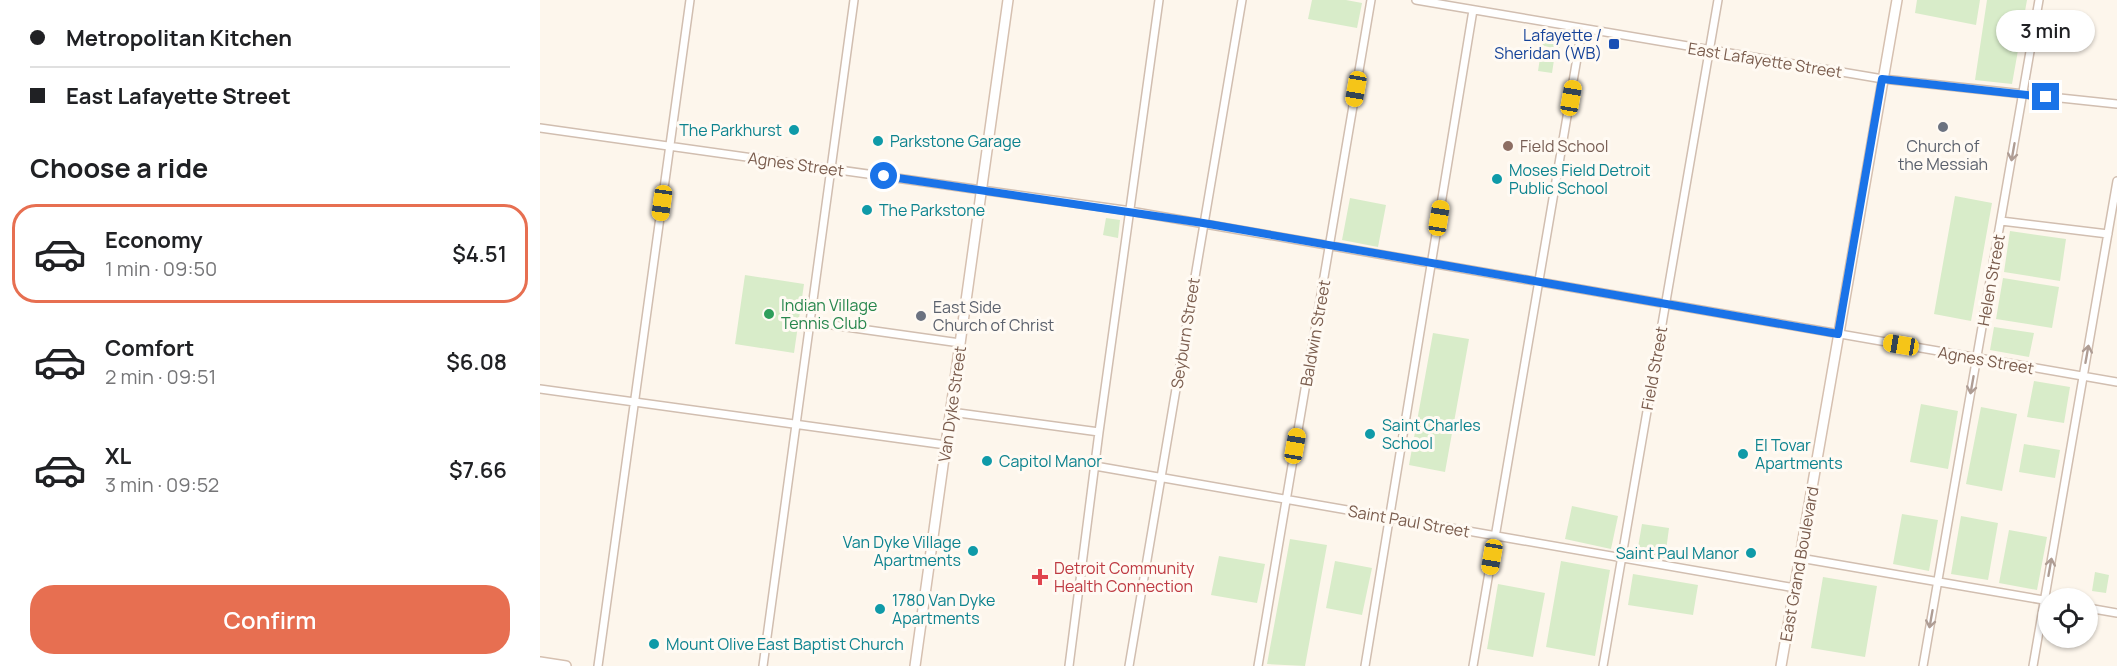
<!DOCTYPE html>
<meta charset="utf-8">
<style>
:root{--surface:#fff;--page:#f2f2f2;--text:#202124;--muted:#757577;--line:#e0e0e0;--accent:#e76f51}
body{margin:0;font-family:Manrope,sans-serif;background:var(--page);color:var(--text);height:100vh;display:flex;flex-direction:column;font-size:22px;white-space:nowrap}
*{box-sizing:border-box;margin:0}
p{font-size:20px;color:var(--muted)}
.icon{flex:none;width:33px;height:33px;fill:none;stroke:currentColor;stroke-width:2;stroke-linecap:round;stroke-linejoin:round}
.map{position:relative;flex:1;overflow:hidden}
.panel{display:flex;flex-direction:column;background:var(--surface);width:540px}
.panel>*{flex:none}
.top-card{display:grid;align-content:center;height:132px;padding:0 30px;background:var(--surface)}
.fabs{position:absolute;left:1498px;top:588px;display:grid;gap:12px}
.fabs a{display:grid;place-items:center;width:60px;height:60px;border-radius:50%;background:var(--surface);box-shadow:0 2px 4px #0004;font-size:30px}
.end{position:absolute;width:27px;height:27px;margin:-14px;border:8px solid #1a73e8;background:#fff;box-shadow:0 0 0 3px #fff}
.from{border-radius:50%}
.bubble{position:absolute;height:42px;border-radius:21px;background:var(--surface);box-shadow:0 2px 4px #0004;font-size:20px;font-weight:600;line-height:42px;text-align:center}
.car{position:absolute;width:18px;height:36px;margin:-18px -9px;border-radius:8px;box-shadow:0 0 4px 2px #0007;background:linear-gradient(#f5c518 24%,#345 0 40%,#f5c518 0 76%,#345 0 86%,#f5c518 0)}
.top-card b{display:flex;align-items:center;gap:21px;height:57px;font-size:22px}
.top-card b+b{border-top:2px solid var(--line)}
.top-card i{width:15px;height:15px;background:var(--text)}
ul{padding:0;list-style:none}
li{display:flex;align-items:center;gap:18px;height:99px;margin:0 12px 9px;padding:0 18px;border:3px solid transparent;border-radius:24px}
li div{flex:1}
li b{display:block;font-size:22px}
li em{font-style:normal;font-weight:600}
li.current{border-color:var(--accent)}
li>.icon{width:54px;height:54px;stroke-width:1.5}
h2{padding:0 30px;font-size:27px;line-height:72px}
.action{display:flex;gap:12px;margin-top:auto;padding:12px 30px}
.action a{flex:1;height:69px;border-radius:24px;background:var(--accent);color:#fff;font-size:24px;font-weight:600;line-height:69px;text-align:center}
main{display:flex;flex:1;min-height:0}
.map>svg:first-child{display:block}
.green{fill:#d8ecc9}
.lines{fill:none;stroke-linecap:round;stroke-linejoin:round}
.street-casing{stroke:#d1beb0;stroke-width:10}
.secondary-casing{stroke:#d6c0b0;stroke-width:12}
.street{stroke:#fff;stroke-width:7}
.secondary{stroke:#fff;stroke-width:9}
.oneway{stroke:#af9d94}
.route{stroke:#1a73e8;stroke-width:8}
.transit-dot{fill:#1a4fb4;stroke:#fffaf3;stroke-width:2}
.worship-dot{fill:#6b7280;stroke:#fffaf3;stroke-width:2}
.culture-dot{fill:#0f9aa8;stroke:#fffaf3;stroke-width:2}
.education-dot{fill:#8d6e63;stroke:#fffaf3;stroke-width:2}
.leisure-dot{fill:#2e9e5b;stroke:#fffaf3;stroke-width:2}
.health-dot{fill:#e0444e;stroke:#fffaf3;stroke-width:2}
.labels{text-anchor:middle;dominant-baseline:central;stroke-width:6;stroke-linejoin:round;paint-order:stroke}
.transit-label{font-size:16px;fill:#164399;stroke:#fffaf3;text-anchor:end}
.street-label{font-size:16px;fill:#7a5c4d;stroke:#fffaf3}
.culture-label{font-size:16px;fill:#0d838f;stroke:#fffaf3;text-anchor:start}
.education-label{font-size:16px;fill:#785e54;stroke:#fffaf3;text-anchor:start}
.worship-label{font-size:16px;fill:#5b616d;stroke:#fffaf3}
.leisure-label{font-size:16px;fill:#27864d;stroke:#fffaf3;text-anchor:start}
.health-label{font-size:16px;fill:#be3a42;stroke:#fffaf3;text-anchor:start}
</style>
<main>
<section class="panel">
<div class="top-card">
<b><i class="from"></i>Metropolitan Kitchen</b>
<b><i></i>East Lafayette Street</b>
</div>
<h2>Choose a ride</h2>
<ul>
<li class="current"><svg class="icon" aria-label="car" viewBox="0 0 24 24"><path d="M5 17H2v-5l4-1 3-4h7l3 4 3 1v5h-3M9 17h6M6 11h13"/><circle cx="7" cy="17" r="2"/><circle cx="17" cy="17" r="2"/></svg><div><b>Economy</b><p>1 min · 09:50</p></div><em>$4.51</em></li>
<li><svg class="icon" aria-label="car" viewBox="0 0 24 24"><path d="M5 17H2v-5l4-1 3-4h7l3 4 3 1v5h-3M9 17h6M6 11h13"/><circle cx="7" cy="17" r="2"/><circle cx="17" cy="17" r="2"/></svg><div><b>Comfort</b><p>2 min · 09:51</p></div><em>$6.08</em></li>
<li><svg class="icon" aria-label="car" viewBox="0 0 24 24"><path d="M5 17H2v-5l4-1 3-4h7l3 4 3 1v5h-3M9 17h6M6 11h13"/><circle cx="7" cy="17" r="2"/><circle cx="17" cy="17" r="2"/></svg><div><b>XL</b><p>3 min · 09:52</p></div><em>$7.66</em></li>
</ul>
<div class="action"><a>Confirm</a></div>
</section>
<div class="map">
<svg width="1577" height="666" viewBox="0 0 1577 666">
<rect width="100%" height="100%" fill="#fdf6ec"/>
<path class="green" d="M 772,0 L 806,0 L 822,3 L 817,28 L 768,19 Z
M 1377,0 L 1440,0 L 1436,25 L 1375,13 Z
M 1447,0 L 1487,0 L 1472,84 L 1435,80 Z
M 999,35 L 1021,37 L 1022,40 L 1019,50 L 998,44 Z
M 1000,58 L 1014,60 L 1012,73 L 998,71 Z
M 1415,196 L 1452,203 L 1431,321 L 1394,314 Z
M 810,198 L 846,205 L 838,247 L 802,240 Z
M 566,218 L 580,220 L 578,238 L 563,235 Z
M 1470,231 L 1526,239 L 1520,281 L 1464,272 Z
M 205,275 L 264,284 L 254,353 L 195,344 Z
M 1463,278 L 1519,287 L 1512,328 L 1456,319 Z
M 1454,327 L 1494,333 L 1489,357 L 1450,350 Z
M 893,333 L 929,339 L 905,472 L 869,465 Z
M 1494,381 L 1530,387 L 1524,423 L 1487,417 Z
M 1381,404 L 1418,411 L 1408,469 L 1370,462 Z
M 1441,407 L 1477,414 L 1462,491 L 1426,484 Z
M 1484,444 L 1520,450 L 1515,478 L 1479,472 Z
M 1032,506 L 1078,516 L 1071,549 L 1025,539 Z
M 1362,514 L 1398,520 L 1389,571 L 1353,564 Z
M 1421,516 L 1458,523 L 1448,580 L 1411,574 Z
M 1102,524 L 1129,528 L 1125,558 L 1097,553 Z
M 1469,530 L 1507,537 L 1497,590 L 1459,583 Z
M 750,539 L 787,545 L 765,666 L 727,664 Z
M 679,556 L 725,564 L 717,603 L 671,595 Z
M 795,561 L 832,568 L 822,615 L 786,608 Z
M 1021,561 L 1070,570 L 1055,656 L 1006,647 Z
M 1555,572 L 1569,575 L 1566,593 L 1552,591 Z
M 1093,574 L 1158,585 L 1153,615 L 1088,605 Z
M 1283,577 L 1337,586 L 1325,657 L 1271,648 Z
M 958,584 L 1005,593 L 993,657 L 947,649 Z"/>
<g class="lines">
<defs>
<path id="street" d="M 876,0 L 1343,79 L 1577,104
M 0,128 L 584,210 L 1577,382
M 1461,221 L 1568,234
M 271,322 L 420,343
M 0,389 L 406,445
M 411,412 L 559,432
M 555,466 L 1255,588
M 1260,558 L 1509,601
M 1548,608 L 1577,613
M 58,666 L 150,0
M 223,666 L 314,0
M 529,666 L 559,432 L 619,0
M 589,666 L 702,0
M 718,666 L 831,0
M 825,666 L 933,10
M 933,666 L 1042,29
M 1063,666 L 1178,0
M 1383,666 L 1499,0
M 1493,666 L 1577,181"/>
<path id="secondary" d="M 0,662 L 26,666
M 375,666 L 468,0
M 1241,666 L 1357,0"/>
</defs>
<use href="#street" class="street-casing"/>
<use href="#secondary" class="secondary-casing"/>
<use href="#street" class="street"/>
<use href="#secondary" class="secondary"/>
</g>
<defs><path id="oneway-shaft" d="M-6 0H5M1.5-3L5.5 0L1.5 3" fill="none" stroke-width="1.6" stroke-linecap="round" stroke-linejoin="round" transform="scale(1.5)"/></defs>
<g class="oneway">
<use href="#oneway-shaft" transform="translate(1473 152) rotate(100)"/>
<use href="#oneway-shaft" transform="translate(1547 354) rotate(-80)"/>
<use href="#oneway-shaft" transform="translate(1432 385) rotate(100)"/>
<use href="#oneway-shaft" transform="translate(1510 567) rotate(-80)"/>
<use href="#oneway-shaft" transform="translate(1391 619) rotate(100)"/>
</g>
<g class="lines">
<path class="route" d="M 344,176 L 663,223 L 1298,334 L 1342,79 L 1506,97"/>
</g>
<rect class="transit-dot" x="1068" y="38" width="12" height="12" rx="3"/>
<g class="worship-dot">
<circle cx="1403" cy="127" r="6"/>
<circle cx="381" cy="316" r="6"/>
</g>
<g class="culture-dot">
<circle cx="254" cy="130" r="6"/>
<circle cx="338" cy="141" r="6"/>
<circle cx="957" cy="179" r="6"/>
<circle cx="327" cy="210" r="6"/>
<circle cx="830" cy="434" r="6"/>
<circle cx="1203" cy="454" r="6"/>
<circle cx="447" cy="461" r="6"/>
<circle cx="433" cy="551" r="6"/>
<circle cx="1211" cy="553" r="6"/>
<circle cx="340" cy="609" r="6"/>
<circle cx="114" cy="644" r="6"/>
</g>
<circle class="education-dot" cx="968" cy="146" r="6"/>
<circle class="leisure-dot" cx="229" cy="314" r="6"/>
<path class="health-dot" d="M497 568h6v6h6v6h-6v6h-6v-6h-6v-6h6z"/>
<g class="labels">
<g class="transit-label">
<text x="1062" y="35">Lafayette /<tspan x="1062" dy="18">Sheridan (WB)</tspan></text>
</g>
<g class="street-label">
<text transform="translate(1225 60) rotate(9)">East Lafayette Street</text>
<text transform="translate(256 164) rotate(8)">Agnes Street</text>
<text transform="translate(1451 280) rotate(-80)">Helen Street</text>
<text transform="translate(645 333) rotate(-81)">Seyburn Street</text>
<text transform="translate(775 333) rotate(-80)">Baldwin Street</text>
<text transform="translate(1446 360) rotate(10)">Agnes Street</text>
<text transform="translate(1114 368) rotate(-80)">Field Street</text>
<text transform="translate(412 404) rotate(-82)">Van Dyke Street</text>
<text transform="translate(869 521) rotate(10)">Saint Paul Street</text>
<text transform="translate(1259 564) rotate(-80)">East Grand Boulevard</text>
</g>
<g class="culture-label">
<text x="242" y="130" text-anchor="end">The Parkhurst</text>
<text x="350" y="141">Parkstone Garage</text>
<text x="969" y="170">Moses Field Detroit<tspan x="969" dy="18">Public School</tspan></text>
<text x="339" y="210">The Parkstone</text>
<text x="842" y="425">Saint Charles<tspan x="842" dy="18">School</tspan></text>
<text x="1215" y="445">El Tovar<tspan x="1215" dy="18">Apartments</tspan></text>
<text x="459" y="461">Capitol Manor</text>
<text x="421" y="542" text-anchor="end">Van Dyke Village<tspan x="421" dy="18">Apartments</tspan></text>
<text x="1199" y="553" text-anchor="end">Saint Paul Manor</text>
<text x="352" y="600">1780 Van Dyke<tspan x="352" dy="18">Apartments</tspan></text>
<text x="126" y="644">Mount Olive East Baptist Church</text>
</g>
<g class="education-label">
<text x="980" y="146">Field School</text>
</g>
<g class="worship-label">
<text x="1403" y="146">Church of<tspan x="1403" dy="18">the Messiah</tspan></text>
<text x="393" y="307" text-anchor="start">East Side<tspan x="393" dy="18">Church of Christ</tspan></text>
</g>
<g class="leisure-label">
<text x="241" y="305">Indian Village<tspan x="241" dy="18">Tennis Club</tspan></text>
</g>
<g class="health-label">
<text x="514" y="568">Detroit Community<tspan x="514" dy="18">Health Connection</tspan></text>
</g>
</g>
</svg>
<div class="fabs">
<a><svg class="icon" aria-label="locate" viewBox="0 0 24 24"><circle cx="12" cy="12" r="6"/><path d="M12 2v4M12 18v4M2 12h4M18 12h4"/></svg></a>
</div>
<i class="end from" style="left:344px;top:176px"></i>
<i class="end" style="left:1506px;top:97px"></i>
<div class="bubble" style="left:1456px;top:10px;width:99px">3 min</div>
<i class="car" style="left:816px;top:89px;rotate:190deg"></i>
<i class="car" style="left:1031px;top:98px;rotate:10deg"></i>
<i class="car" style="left:122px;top:203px;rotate:188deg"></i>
<i class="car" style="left:899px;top:218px;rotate:9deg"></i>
<i class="car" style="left:1361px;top:345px;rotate:280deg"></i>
<i class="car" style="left:755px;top:446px;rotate:10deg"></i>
<i class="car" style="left:952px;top:557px;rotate:190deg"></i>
</div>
</main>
